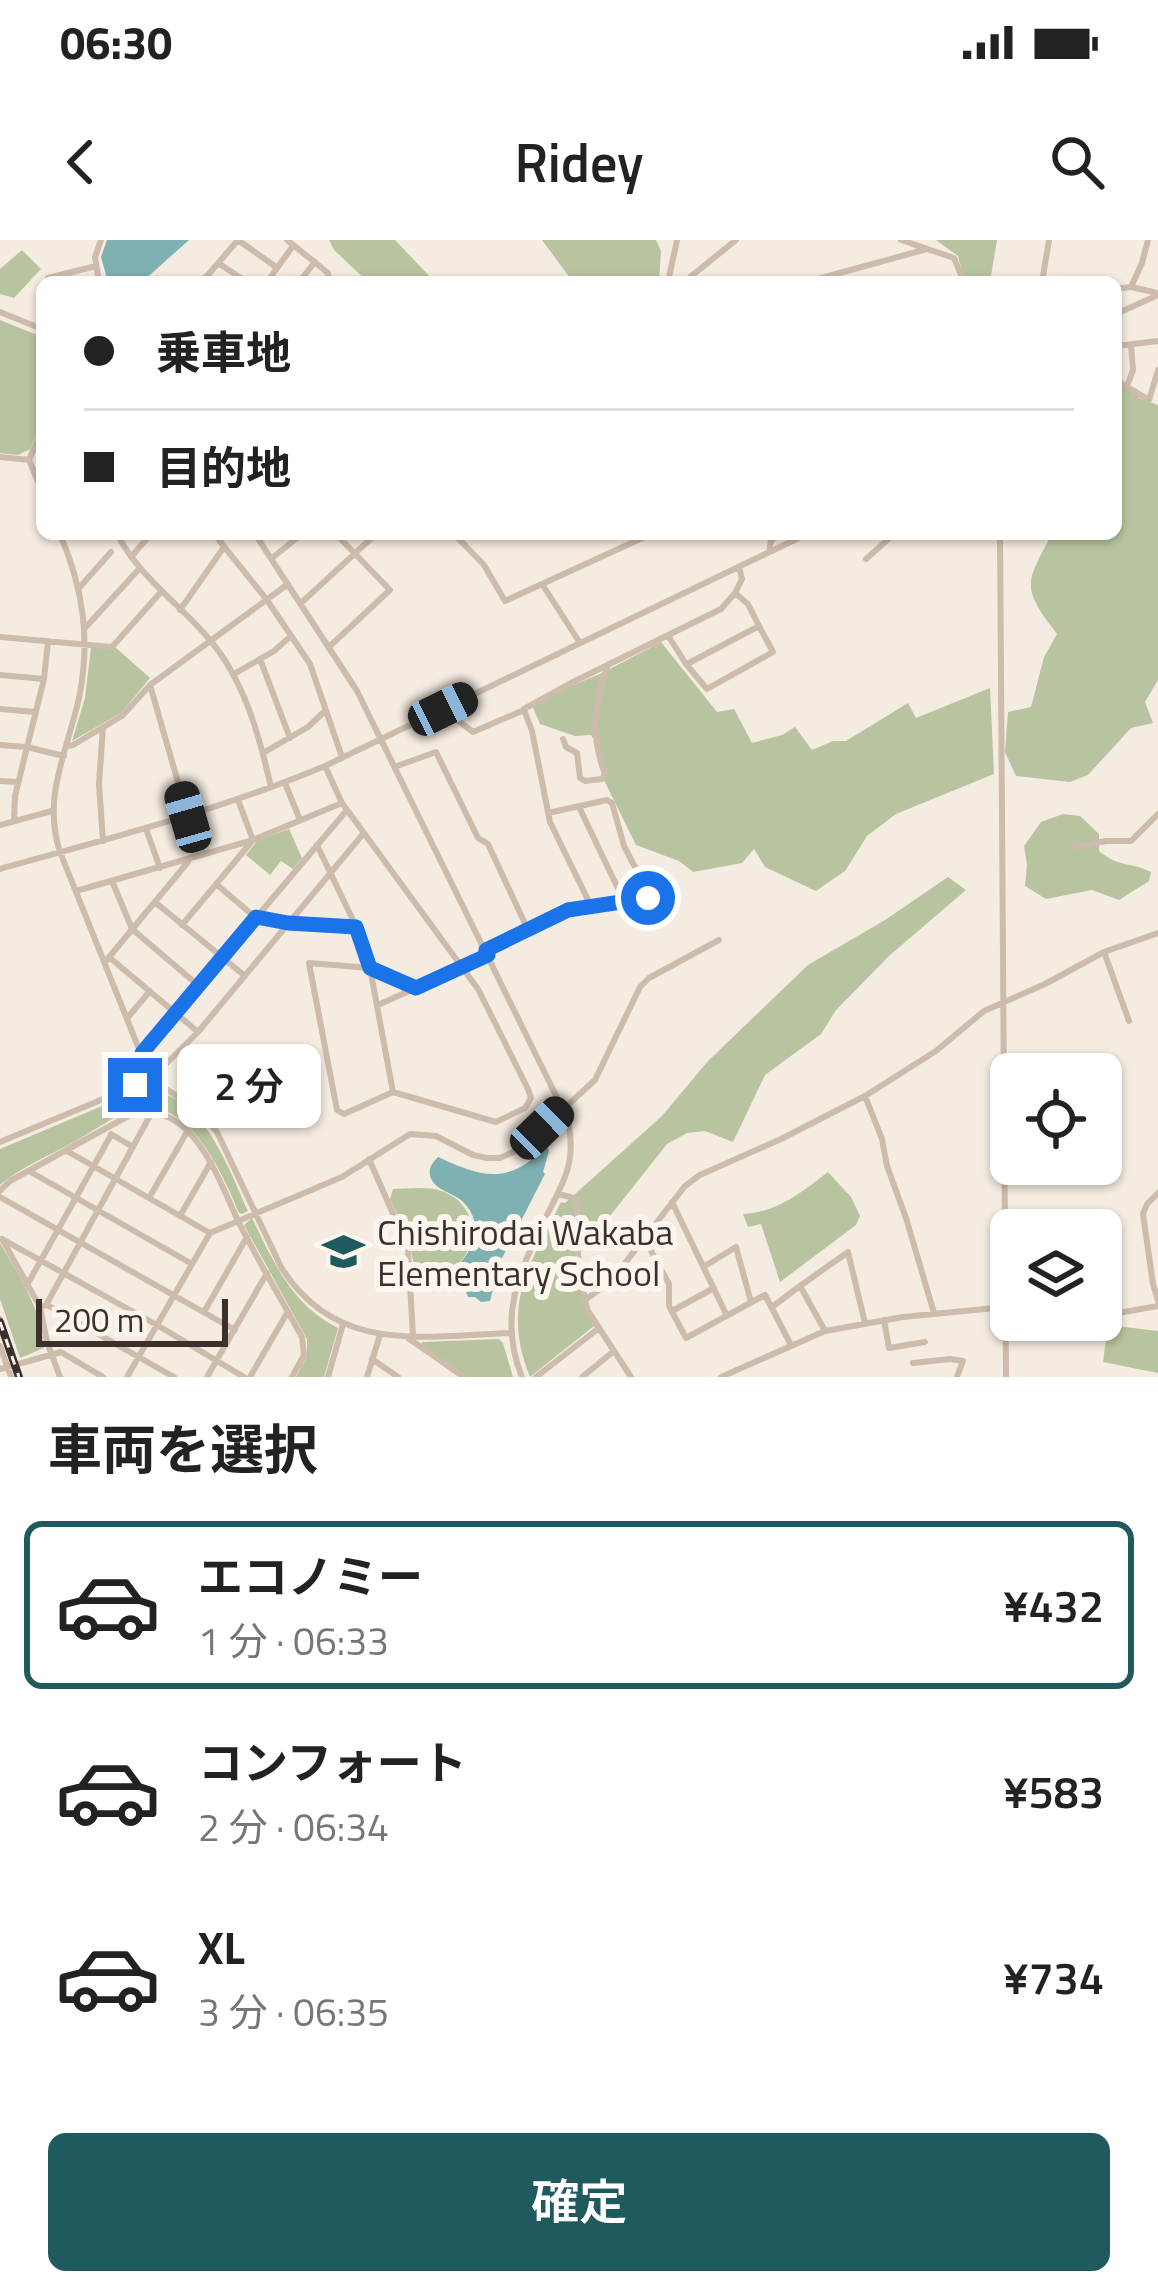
<!DOCTYPE html>
<html lang="ja">
<meta charset="utf-8">
<style>
:root{--surface:#fff;--page:#f6f6f6;--text:#222;--muted:#767676;--line:#e0e0e0;--accent:#1f5a5e}
body{margin:0;font-family:"Titillium Web","Noto Sans JP",sans-serif;background:var(--page);color:var(--text);height:100vh;display:flex;flex-direction:column;font-size:45px;white-space:nowrap}
*{box-sizing:border-box;margin:0}
p{font-size:39px;color:var(--muted)}
.icon{flex:none;width:66px;height:66px;fill:none;stroke:currentColor;stroke-width:2;stroke-linecap:round;stroke-linejoin:round}
.map{position:relative;height:1137px;overflow:hidden}
.drawer{display:flex;flex-direction:column;background:var(--surface);flex:1}
.drawer>*{flex:none}
.top-card{position:absolute;left:36px;top:36px;width:1086px;height:264px;border-radius:18px;box-shadow:0 3px 9px #0004;display:grid;align-content:center;height:264px;padding:0 48px;background:var(--surface)}
.buttons{position:absolute;left:990px;top:813px;display:grid;gap:24px}
.buttons a{display:grid;place-items:center;width:132px;height:132px;border-radius:18px;background:var(--surface);box-shadow:0 3px 9px #0004;font-size:60px}
.scale{position:absolute;left:36px;bottom:30px;width:192px;box-sizing:border-box;padding-left:12px;border:6px solid #3b302b;border-top:0;font-size:33px;line-height:42px;white-space:nowrap;color:#3b302b;-webkit-text-stroke:9px #fbf5ee;paint-order:stroke}
.end{position:absolute;width:54px;height:54px;margin:-27px;border:15px solid #1a73e8;background:#fff;box-shadow:0 0 0 6px #fff}
.from{border-radius:50%}
.bubble{position:absolute;height:84px;border-radius:18px;background:var(--surface);box-shadow:0 3px 9px #0004;font-size:39px;font-weight:600;line-height:84px;text-align:center}
.car{position:absolute;width:36px;height:72px;margin:-36px -18px;border-radius:15px;box-shadow:0 0 9px 3px #0007;background:linear-gradient(#222 24%,#8ab4d8 0 40%,#222 0 76%,#8ab4d8 0 86%,#222 0)}
.top-card b{display:flex;align-items:center;gap:42px;height:114px;font-size:45px}
.top-card b+b{border-top:3px solid var(--line)}
.top-card i{width:30px;height:30px;background:var(--text)}
ul{padding:0;list-style:none}
li{display:flex;align-items:center;gap:36px;height:168px;margin:0 24px 18px;padding:0 24px;border:6px solid transparent;border-radius:18px}
li div{flex:1}
li b{display:block;font-size:45px}
li em{font-style:normal;font-weight:600}
li.active{border-color:var(--accent)}
li>.icon{width:108px;height:108px;stroke-width:1.5}
h2{padding:0 48px;font-size:54px;line-height:144px}
.cta{display:flex;gap:24px;margin-top:auto;padding:24px 48px}
.cta a{flex:1;height:138px;border-radius:18px;background:var(--accent);color:#fff;font-size:48px;font-weight:600;line-height:138px;text-align:center}
.status{display:flex;justify-content:space-between;align-items:center;height:84px;padding:0 60px;background:var(--surface);direction:ltr}
.status svg{height:33px;fill:currentColor}
header{display:flex;justify-content:space-between;align-items:center;height:156px;padding:0 48px;background:var(--surface);font-size:54px;font-weight:600}
.map>svg:first-child{display:block}
.green{fill:#b8c4a0}
.water{fill:#7fb0b2}
.lines{fill:none;stroke-linecap:round;stroke-linejoin:round}
.minor{stroke:#cdbbac;stroke-width:6}
.rail-casing{stroke:#3b302b;stroke-width:8}
.rail{stroke:#fbf5ee;stroke-width:3;stroke-dasharray:9;stroke-linecap:butt}
.route{stroke:#1a73e8;stroke-width:15}
.labels{text-anchor:middle;dominant-baseline:central;stroke-width:12;stroke-linejoin:round;paint-order:stroke}
.poi-label{font-size:36px;fill:#3b302b;stroke:#fbf5ee;text-anchor:start}
</style>
<div class="status"><b>06:30</b><svg viewBox="0 0 49 12"><path d="M0 12V9h3v3zM5 12V6h3v6zM10 12V3h3v9zM15 12V0h3v12zM26 1h20v11H26zM47 4h2v5h-2z"/></svg></div>
<header><svg class="icon" aria-label="back" viewBox="0 0 24 24"><path d="M15 5l-7 7 7 7"/></svg>Ridey<svg class="icon" aria-label="search" viewBox="0 0 24 24"><circle cx="10" cy="10" r="6"/><path d="M15 15l6 6"/></svg></header>
<div class="map">
<svg width="1158" height="1137" viewBox="0 0 1158 1137">
<rect width="100%" height="100%" fill="#f4ebe1"/>
<path class="green" d="M 329,0 L 395,0 L 435,42 L 368,42 L 334,10 Z
M 542,0 L 656,0 L 661,11 L 659,42 L 573,42 Z
M 936,0 L 997,0 L 990,42 L 965,42 L 958,16 Z
M 22,10 L 41,29 L 14,58 L 0,54 L 0,29 Z
M 0,80 L 42,97 L 42,180 L 30,209 L 18,215 L 0,213 Z
M 1116,143 L 1136,151 L 1139,158 L 1158,165 L 1158,440 L 1145,462 L 1153,483 L 1131,488 L 1088,535 L 1070,542 L 1016,536 L 1005,512 L 1008,472 L 1031,467 L 1044,417 L 1057,394 C 1021,347 1025,344 1052,294 L 1116,294 Z
M 661,402 L 717,472 L 734,469 L 752,503 L 782,495 L 795,487 L 812,510 L 833,501 L 846,501 L 908,463 L 916,478 L 990,448 L 994,534 L 896,574 L 867,596 L 845,631 L 816,651 L 765,627 L 754,609 L 742,623 L 693,632 L 679,621 L 636,605 L 602,536 L 598,506 L 591,495 L 575,496 L 540,484 L 531,463 L 602,433 Z
M 115,407 L 150,438 L 121,473 L 72,501 L 85,458 L 91,408 Z
M 1063,574 L 1080,576 L 1099,594 L 1099,611 C 1119,628 1129,621 1151,632 L 1149,641 L 1119,660 L 1092,650 L 1046,659 L 1025,646 L 1027,625 L 1024,606 L 1041,582 Z
M 289,589 L 302,618 L 293,629 L 281,621 L 270,635 L 246,615 L 257,601 Z
M 948,637 L 966,650 L 890,715 L 836,770 L 821,794 L 765,835 L 733,902 L 705,891 L 687,893 L 667,904 L 610,976 L 586,986 L 575,980 L 584,1066 L 594,1086 L 530,1137 C 501,1065 529,1026 561,962 L 565,963 L 662,876 L 708,821 L 808,725 L 885,680 Z
M 140,850 C 202,849 227,925 248,971 L 242,974 L 239,973 C 223,934 187,852 132,870 C 112,877 92,892 74,902 C 50,915 21,927 0,945 L 0,909 Z
M 828,932 L 851,957 L 860,976 L 856,985 L 780,1042 L 761,984 L 748,987 L 743,974 C 776,973 802,952 828,932 Z
M 393,949 C 408,949 427,946 442,951 C 498,973 468,1048 416,1036 L 409,1000 L 390,959 Z
M 252,978 C 274,1023 292,1065 338,1088 L 324,1137 L 296,1137 L 307,1116 L 307,1099 L 244,985 Z
M 0,1003 C 21,1039 40,1066 44,1108 L 20,1118 L 0,1059 Z
M 1108,1085 L 1158,1091 L 1158,1133 L 1103,1122 Z
M 499,1099 L 503,1103 L 513,1137 L 467,1137 L 421,1105 L 422,1102 Z"/>
<path class="water" d="M 107,0 L 189,0 L 142,42 L 108,42 L 101,17 Z
M 547,906 L 549,911 L 543,932 L 545,934 L 500,1022 L 490,1061 L 481,1062 L 475,1057 L 468,1057 L 464,1047 L 453,1044 L 448,1049 L 436,1050 L 434,1042 C 462,1030 491,993 465,964 C 457,954 440,952 433,942 C 426,932 431,924 438,917 C 471,932 499,945 531,920 L 529,915 L 534,917 Z"/>
<g class="lines">
<path class="minor" d="M 287,0 L 328,33 L 329,42
M 901,0 L 954,18 L 964,42
M 218,23 L 247,42
M 47,42 L 48,38 L 96,26
M 99,42 L 95,17 L 101,0
M 199,42 L 207,36 L 238,0 L 276,27
M 267,42 L 293,6
M 299,42 L 315,22
M 668,42 L 677,0
M 684,42 L 736,0
M 807,42 L 927,9
M 1042,42 L 1049,0
M 1131,47 L 1142,23 L 1148,0
M 1116,49 L 1131,47 L 1158,53
M 0,72 L 42,89
M 1116,74 L 1158,55
M 1116,106 L 1158,101
M 1116,140 L 1149,160 L 1158,130
M 1127,146 L 1133,130 L 1131,104
M 42,189 L 29,220 L 42,251
M 0,217 L 29,220
M 60,294 C 83,348 91,400 79,458 C 67,512 42,557 60,612 L 151,839 L 198,870 L 217,892 L 281,1027 C 336,1115 422,1096 510,1093
M 117,294 C 140,338 179,363 210,400 C 245,442 259,495 271,547
M 214,294 L 267,360 L 310,424 L 342,517
M 255,294 L 357,451 L 568,880 C 570,892 572,904 570,917 C 568,935 558,953 550,969 C 522,1027 496,1072 522,1137
M 454,294 L 484,325 L 505,361 L 651,294
M 1000,294 L 1006,1137
M 769,312 L 771,301 L 777,294
M 131,317 L 151,294
M 272,318 L 302,294
M 866,319 L 894,294
M 542,344 L 580,403
M 79,348 L 111,312
M 301,363 L 376,294
M 180,370 L 224,307
M 85,388 L 139,329
M 0,397 L 112,407 L 161,352
M 669,397 L 686,424 L 707,449 L 773,412 L 759,386
M 329,407 L 390,350 L 336,294
M 260,419 L 290,498
M 687,424 L 759,386 L 748,364 L 735,353 L 742,339 L 739,327
M 234,434 L 274,411 L 291,396
M 0,435 L 44,439
M 150,445 L 188,577
M 0,469 L 36,472
M 443,469 L 473,492 L 524,470 L 532,491 L 550,582 L 591,666
M 524,469 L 573,442 L 721,369 L 735,353
M 563,499 L 566,507 L 577,513 L 580,538 L 585,541 L 602,539 L 605,534 C 590,494 594,467 607,427
M 0,505 L 27,507 L 64,516
M 66,506 L 73,505 L 122,476 L 150,445 L 288,344
M 263,513 L 308,487 L 326,470
M 325,526 L 342,563 L 478,749 L 528,849 L 531,858 L 525,868 L 496,882 L 393,852 L 344,874 L 337,870 L 309,723 L 370,728 L 416,748
M 397,526 L 436,512 L 478,598 L 488,604 L 528,690
M 0,541 L 18,542
M 285,543 L 300,580
M 579,567 L 624,661
M 14,581 L 15,556 L 44,439 L 48,401
M 0,585 L 52,571
M 146,589 L 160,628
M 103,601 L 99,544 L 103,487
M 317,605 L 362,699 L 370,728 L 393,852
M 1075,607 L 1106,601 L 1131,601 L 1158,574
M 0,629 C 110,598 220,570 325,526 L 807,294
M 112,641 L 132,689 L 199,746
M 216,644 L 256,678 L 288,683 L 356,687
M 76,651 L 253,600 L 342,563
M 155,662 L 245,736
M 182,685 L 253,600 L 238,560
M 486,710 L 568,670 L 648,658 L 649,654 L 624,606 L 612,563 L 607,560 L 548,573
M 1104,712 L 1129,781
M 109,717 L 198,792
M 105,722 L 188,622
M 378,765 L 489,715
M 129,776 L 150,751
M 142,813 L 347,570
M 865,856 L 882,899 L 887,926 L 906,978 L 934,1073
M 111,894 L 133,907
M 0,902 L 151,839 L 198,792 L 363,594
M 67,911 L 210,993
M 369,919 L 408,1008 L 413,1096
M 29,931 L 192,1024
M 0,951 L 10,941 L 132,874 C 194,859 219,942 239,983 C 259,1022 281,1059 302,1097 L 304,1115 L 292,1137
M 1158,953 L 1147,964 L 1143,974 L 1153,1044 L 1158,1061
M 558,954 L 578,959 L 576,982 L 579,1027 L 585,1059
M 0,957 L 235,1090
M 149,958 L 187,892
M 672,962 L 727,1076
M 180,976 L 211,922
M 644,998 L 669,1044 L 669,1066 L 686,1098 L 765,1055 L 791,1105
M 2,999 L 157,1085 L 244,1137
M 2,999 L 40,1067 L 47,1102 L 60,1137
M 703,1027 L 736,1007 L 751,1062
M 27,1045 L 111,895
M 800,1046 L 848,1012 L 865,1083
M 47,1065 L 174,1137
M 40,1067 L 46,1065 L 152,872
M 772,1067 L 800,1046 L 825,1091
M 672,1071 L 714,1048
M 204,1072 L 247,997
M 1101,1076 L 1158,1066
M 0,1079 L 19,1137
M 884,1080 L 889,1108 L 925,1102
M 408,1098 L 464,1137
M 0,1106 L 11,1137
M 372,1119 L 398,1137
M 913,1123 L 950,1119 L 963,1121 L 957,1137
M 0,1129 L 61,1112 L 103,1137
M 127,1137 L 210,993 L 342,937 L 410,894 L 436,896 L 473,915 L 487,918 L 500,918 L 520,909 L 595,840 L 640,747 L 649,738 L 719,700
M 207,1137 L 267,1033
M 250,1137 L 287,1073
M 328,1137 L 343,1084
M 367,1137 L 380,1095
M 536,1137 L 599,1088
M 582,1137 L 614,1111
M 631,1137 L 588,1071 L 585,1060 L 611,1041 L 685,946 L 700,935 L 781,899 L 865,856 L 936,811 L 984,771 L 1045,744 L 1104,712 L 1158,693
M 721,1137 L 825,1091 L 903,1077 L 1005,1067"/>
<defs>
<path id="rail" d="M 0,1082 L 19,1137"/>
</defs>
<use href="#rail" class="rail-casing"/>
<use href="#rail" class="rail"/>
</g>
<g class="lines">
<path class="route" d="M 135,845 L 152,839 L 142,813 L 256,677 L 288,683 L 356,687 L 370,728 L 416,748 L 488,715 L 486,710 L 568,670 L 648,658"/>
</g>
<defs>
<symbol id="school-bare" viewBox="-9 -9 18 18"><path d="M0-5L7-2L0 1L-7-2ZM-4 1L0 2.5L4 1V4Q0 6-4 4Z" fill="#1f5a5e" stroke="#fbf5ee" stroke-width="2.5" paint-order="stroke"/></symbol>
</defs>
<g fill-rule="evenodd">
<use href="#school-bare" x="314" y="982" width="59" height="59"/>
</g>
<g class="labels">
<g class="poi-label">
<text x="377" y="991">Chishirodai Wakaba<tspan x="377" dy="41">Elementary School</tspan></text>
</g>
</g>
</svg>
<div class="buttons">
<a><svg class="icon" aria-label="locate" viewBox="0 0 24 24"><circle cx="12" cy="12" r="6"/><path d="M12 2v4M12 18v4M2 12h4M18 12h4"/></svg></a>
<a><svg class="icon" aria-label="layers" viewBox="0 0 24 24"><path d="M12 4l9 5-9 5-9-5zM3 14l9 5 9-5"/></svg></a>
</div>
<div class="scale">200 m</div>
<i class="end from" style="left:648px;top:658px"></i>
<i class="end" style="left:135px;top:845px"></i>
<div class="bubble" style="left:177px;top:804px;width:144px">2 分</div>
<i class="car" style="left:443px;top:469px;rotate:64deg"></i>
<i class="car" style="left:188px;top:577px;rotate:344deg"></i>
<i class="car" style="left:542px;top:888px;rotate:46deg"></i>
<div class="top-card">
<b><i class="from"></i>乗車地</b>
<b><i></i>目的地</b>
</div>
</div>
<section class="drawer">
<h2>車両を選択</h2>
<ul>
<li class="active"><svg class="icon" aria-label="car" viewBox="0 0 24 24"><path d="M5 17H2v-5l4-1 3-4h7l3 4 3 1v5h-3M9 17h6M6 11h13"/><circle cx="7" cy="17" r="2"/><circle cx="17" cy="17" r="2"/></svg><div><b>エコノミー</b><p>1 分 · 06:33</p></div><em>¥432</em></li>
<li><svg class="icon" aria-label="car" viewBox="0 0 24 24"><path d="M5 17H2v-5l4-1 3-4h7l3 4 3 1v5h-3M9 17h6M6 11h13"/><circle cx="7" cy="17" r="2"/><circle cx="17" cy="17" r="2"/></svg><div><b>コンフォート</b><p>2 分 · 06:34</p></div><em>¥583</em></li>
<li><svg class="icon" aria-label="car" viewBox="0 0 24 24"><path d="M5 17H2v-5l4-1 3-4h7l3 4 3 1v5h-3M9 17h6M6 11h13"/><circle cx="7" cy="17" r="2"/><circle cx="17" cy="17" r="2"/></svg><div><b>XL</b><p>3 分 · 06:35</p></div><em>¥734</em></li>
</ul>
<div class="cta"><a>確定</a></div>
</section>
